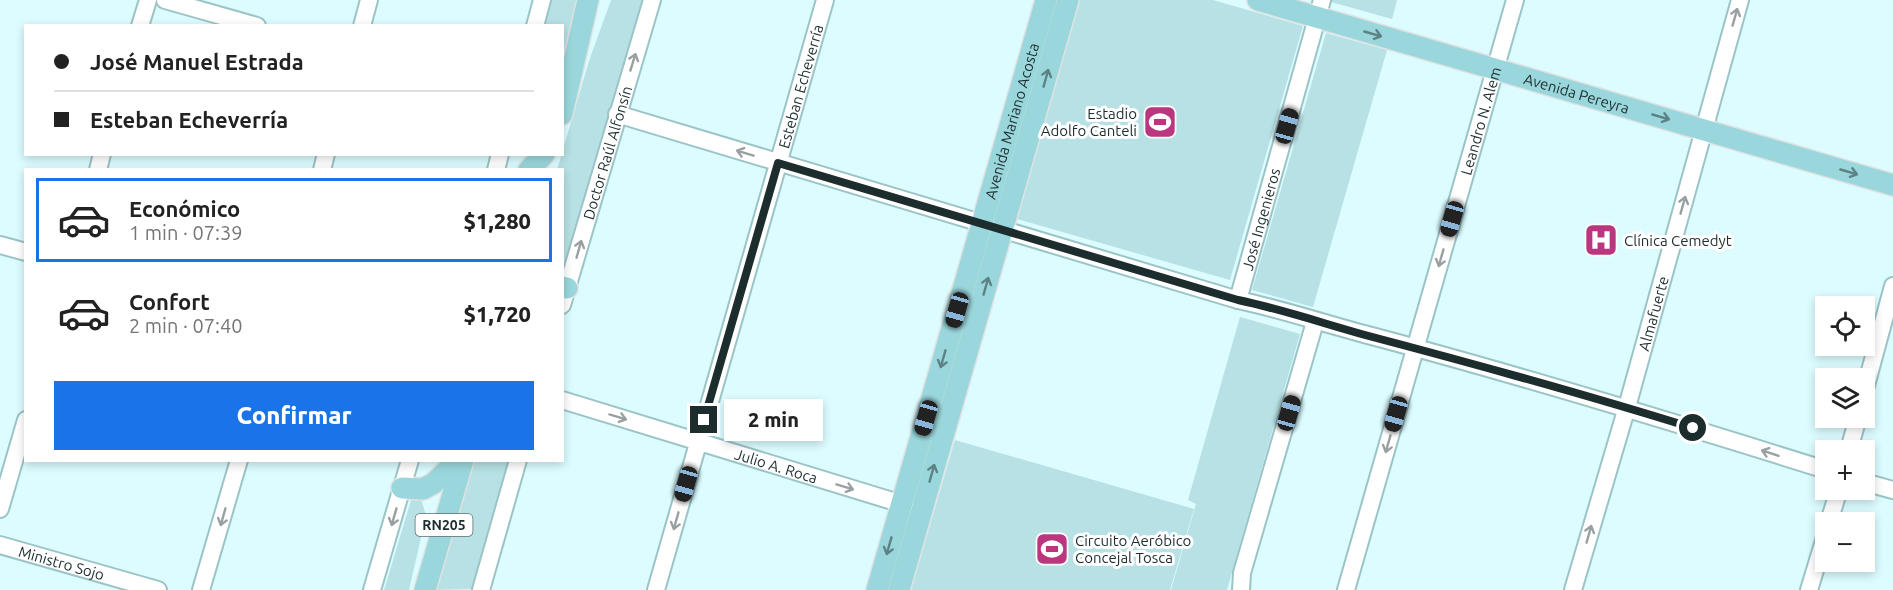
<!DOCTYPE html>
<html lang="es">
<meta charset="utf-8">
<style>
:root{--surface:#fff;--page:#f2f2f2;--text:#222;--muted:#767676;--line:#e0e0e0;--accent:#1a73e8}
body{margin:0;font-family:Ubuntu,sans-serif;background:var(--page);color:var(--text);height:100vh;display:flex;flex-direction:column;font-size:22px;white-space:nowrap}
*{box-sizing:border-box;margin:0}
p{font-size:20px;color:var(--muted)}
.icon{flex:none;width:33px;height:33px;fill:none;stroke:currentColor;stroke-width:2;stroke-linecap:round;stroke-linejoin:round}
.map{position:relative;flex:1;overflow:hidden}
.drawer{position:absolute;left:24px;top:168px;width:540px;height:294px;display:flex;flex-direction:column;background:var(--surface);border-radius:0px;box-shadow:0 3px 9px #0003}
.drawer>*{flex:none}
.banner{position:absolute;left:24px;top:24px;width:540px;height:132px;border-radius:0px;box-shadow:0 3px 9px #0003;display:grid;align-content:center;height:132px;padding:0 30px;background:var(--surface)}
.fabs{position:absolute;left:1815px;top:296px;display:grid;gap:12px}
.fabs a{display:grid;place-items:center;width:60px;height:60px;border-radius:0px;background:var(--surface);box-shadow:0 3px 9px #0003;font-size:30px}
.end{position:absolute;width:27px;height:27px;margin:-14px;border:8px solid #1d2d2e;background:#fff;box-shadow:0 0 0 3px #fff}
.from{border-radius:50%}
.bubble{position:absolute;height:42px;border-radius:0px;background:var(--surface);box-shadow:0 3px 9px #0003;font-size:20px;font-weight:800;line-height:42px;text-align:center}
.car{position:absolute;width:18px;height:36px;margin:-18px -9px;border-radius:8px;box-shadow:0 0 4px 2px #0007;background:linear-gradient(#222 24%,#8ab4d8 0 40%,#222 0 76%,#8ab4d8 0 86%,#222 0)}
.banner b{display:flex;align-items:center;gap:21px;height:57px;font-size:22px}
.banner b+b{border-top:2px solid var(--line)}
.banner i{width:15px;height:15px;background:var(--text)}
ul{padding:10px 0 0;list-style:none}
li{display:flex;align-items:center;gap:18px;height:84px;margin:0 12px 9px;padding:0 18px;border:3px solid transparent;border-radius:0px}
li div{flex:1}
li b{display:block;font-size:22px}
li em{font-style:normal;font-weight:800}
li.current{border-color:var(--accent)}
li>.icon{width:54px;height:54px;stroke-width:1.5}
.primary-button{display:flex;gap:12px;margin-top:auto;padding:12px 30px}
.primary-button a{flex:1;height:69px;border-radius:0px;background:var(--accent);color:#fff;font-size:24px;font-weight:800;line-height:69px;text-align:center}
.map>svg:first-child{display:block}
.green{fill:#b7e1e4}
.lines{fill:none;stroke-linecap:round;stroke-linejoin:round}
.minor-casing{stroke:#9bc4c7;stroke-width:20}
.major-casing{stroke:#dfe2e2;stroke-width:24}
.minor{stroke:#fff;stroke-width:16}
.major{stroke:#9ad7dc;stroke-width:21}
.oneway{stroke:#99a0a1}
.oneway2{stroke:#5c8285}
.route{stroke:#1d2d2e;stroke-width:8}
.labels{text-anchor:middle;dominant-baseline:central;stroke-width:6;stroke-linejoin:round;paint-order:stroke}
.shield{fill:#fff;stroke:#616c6d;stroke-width:1.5}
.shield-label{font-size:14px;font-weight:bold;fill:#1d2d2e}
.street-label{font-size:15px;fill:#1d2d2e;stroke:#fff}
.poi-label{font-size:15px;fill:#1d2d2e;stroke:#fff;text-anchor:start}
</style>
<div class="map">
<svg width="1893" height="590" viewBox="0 0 1893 590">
<rect width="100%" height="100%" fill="#dcfcff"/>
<path class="green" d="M 549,0 L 585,0 L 563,81 L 562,26 L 542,26 Z
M 611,0 L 646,0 L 562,280 L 562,170 L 557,170 L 589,61 Z
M 1080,0 L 1213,0 L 1303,26 L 1230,280 L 1017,219 Z
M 1332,0 L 1397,0 L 1392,19 L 1331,2 Z
M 1326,33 L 1387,50 L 1313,307 L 1252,290 Z
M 1240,317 L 1300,334 L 1227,590 L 1171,590 L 1196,504 L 1188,500 Z
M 955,440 L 1194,509 L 1170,590 L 911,590 Z
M 470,461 L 508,461 L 473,589 L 433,590 Z
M 418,498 L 422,502 L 426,516 L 409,590 L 384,590 L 409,507 L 411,500 Z"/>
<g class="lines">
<defs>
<g id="minor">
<path d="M 165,0 L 257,26"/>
<path d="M 140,26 L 148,0"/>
<path d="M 362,26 L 369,0"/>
<path d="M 535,26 L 542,0"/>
<path d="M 617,114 L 1238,300 C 1281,309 1322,323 1364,334 C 1520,375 1673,422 1826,470"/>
<path d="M 98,170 L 102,154"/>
<path d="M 322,170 L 326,154"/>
<path d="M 496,170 L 500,154"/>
<path d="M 0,245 L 26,252"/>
<path id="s1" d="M 1238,300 L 1322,0"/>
<path id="s2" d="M 562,305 L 652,0"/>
<path d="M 1864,393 L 1893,286"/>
<path id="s3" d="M 562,400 L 912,507"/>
<path d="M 1849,450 L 1858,417"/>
<path d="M 1864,482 L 1893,490"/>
<path d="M 0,509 L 26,420"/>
<path d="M 1829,522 L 1839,489"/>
<path id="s4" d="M 0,545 L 158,590"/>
<path d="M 201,590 L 239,460"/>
<path d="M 372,590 L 410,460"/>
<path d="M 481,590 L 518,460"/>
<path id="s5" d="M 656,590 L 825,0"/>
<path d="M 1241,590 L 1242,573 L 1315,322"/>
<path id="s6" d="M 1346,590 L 1515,0"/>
<path id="s7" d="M 1573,590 L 1627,407 L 1740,0"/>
<path d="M 1809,590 L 1826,534"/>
</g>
<g id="major">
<path id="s8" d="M 1258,0 L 1893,185"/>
<path d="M 562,114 L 588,0"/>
<path d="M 529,170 L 544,154"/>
<path d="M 562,287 L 567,288"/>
<path d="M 402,488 L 423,489 L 434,483 L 458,460"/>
<path d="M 425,590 L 463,460"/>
<path id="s9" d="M 877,590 L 1046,0"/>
<path d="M 899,590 L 1068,0"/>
</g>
</defs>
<use href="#minor" class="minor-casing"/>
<use href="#major" class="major-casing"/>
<use href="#minor" class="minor"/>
<use href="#major" class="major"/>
</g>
<defs><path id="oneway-shaft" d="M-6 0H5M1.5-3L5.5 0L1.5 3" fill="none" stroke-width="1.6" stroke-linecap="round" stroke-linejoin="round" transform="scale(1.5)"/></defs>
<g class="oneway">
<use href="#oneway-shaft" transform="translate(1735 17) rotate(-74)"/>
<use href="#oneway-shaft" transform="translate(633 62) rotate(-73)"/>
<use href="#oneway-shaft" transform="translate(745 153) rotate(-163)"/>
<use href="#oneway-shaft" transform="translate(1683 205) rotate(-74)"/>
<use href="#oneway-shaft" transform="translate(579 249) rotate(-74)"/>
<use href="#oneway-shaft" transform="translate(1441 258) rotate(106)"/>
<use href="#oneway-shaft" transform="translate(618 417) rotate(17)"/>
<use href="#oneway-shaft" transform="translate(1388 444) rotate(106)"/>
<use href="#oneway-shaft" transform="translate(1770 453) rotate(-162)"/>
<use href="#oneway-shaft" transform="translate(845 487) rotate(17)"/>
<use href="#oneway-shaft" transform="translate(223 517) rotate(106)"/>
<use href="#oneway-shaft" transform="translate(394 517) rotate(106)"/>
<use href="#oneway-shaft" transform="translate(676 521) rotate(106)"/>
<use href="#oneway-shaft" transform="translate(1589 534) rotate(-74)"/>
</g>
<g class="oneway2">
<use href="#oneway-shaft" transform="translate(1373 34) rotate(16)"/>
<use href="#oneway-shaft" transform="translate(1046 78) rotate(-74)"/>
<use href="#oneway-shaft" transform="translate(1661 117) rotate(16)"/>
<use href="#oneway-shaft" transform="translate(1849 172) rotate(16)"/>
<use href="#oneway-shaft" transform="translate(986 286) rotate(-74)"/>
<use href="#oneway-shaft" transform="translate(943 359) rotate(106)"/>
<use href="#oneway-shaft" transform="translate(932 473) rotate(-74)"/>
<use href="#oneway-shaft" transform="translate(889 546) rotate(106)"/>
</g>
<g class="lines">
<path class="route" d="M 704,420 L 778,163 L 1238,300 C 1281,309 1322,323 1365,335 C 1475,364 1584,394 1693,428"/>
</g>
<defs>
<symbol id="stadium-square" viewBox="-11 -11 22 22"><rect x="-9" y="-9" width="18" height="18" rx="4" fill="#ba377f" stroke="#fff"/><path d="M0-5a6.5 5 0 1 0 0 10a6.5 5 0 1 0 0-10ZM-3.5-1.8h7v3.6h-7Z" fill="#fff"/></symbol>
<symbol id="hospital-square" viewBox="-11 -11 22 22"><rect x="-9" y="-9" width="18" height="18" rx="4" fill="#ba377f" stroke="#fff"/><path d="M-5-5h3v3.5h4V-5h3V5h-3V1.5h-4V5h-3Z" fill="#fff"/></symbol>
</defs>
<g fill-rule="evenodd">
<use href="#stadium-square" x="1141" y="103" width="38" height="38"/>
<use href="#hospital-square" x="1582" y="221" width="38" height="38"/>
<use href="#stadium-square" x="1033" y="530" width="38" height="38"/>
</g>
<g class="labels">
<rect class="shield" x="415.5" y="514" width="57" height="22" rx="4.5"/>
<g class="shield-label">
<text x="444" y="525">RN205</text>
</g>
<g class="street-label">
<text stroke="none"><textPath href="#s5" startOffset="524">Esteban Echeverría</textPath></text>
<text stroke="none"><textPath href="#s8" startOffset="332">Avenida Pereyra</textPath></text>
<text stroke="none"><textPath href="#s9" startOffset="488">Avenida Mariano Acosta</textPath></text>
<text stroke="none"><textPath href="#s6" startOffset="488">Leandro N. Alem</textPath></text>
<text stroke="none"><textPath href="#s2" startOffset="159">Doctor Raúl Alfonsín</textPath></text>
<text stroke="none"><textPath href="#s1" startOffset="84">José Ingenieros</textPath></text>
<text stroke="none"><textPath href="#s7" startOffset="288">Almafuerte</textPath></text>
<text stroke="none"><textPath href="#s3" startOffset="224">Julio A. Roca</textPath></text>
<text stroke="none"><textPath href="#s4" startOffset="64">Ministro Sojo</textPath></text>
</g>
<g class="poi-label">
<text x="1137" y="113" text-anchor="end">Estadio<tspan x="1137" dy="17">Adolfo Canteli</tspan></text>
<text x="1624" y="240">Clínica Cemedyt</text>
<text x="1075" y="540">Circuito Aeróbico<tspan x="1075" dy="17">Concejal Tosca</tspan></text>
</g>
</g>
</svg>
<div class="fabs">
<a><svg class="icon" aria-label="locate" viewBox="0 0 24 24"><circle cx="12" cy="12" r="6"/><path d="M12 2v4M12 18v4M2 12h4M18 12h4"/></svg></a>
<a><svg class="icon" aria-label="layers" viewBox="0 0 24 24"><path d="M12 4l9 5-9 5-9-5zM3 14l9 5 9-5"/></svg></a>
<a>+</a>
<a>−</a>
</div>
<i class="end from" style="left:1693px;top:428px"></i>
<i class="end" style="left:704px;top:420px"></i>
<div class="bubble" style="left:724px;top:399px;width:99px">2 min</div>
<i class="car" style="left:1287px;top:126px;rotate:16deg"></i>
<i class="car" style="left:1452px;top:219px;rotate:196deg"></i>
<i class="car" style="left:957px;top:310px;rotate:196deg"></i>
<i class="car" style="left:1289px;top:413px;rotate:16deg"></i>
<i class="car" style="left:1396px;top:414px;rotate:196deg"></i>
<i class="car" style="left:926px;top:418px;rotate:196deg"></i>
<i class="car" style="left:686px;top:484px;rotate:196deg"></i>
<div class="banner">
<b><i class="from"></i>José Manuel Estrada</b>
<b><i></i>Esteban Echeverría</b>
</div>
<section class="drawer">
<ul>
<li class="current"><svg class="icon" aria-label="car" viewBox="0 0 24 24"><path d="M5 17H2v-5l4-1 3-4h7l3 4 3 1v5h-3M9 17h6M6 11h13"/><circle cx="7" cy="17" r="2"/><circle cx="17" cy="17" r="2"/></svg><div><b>Económico</b><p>1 min · 07:39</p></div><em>$1,280</em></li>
<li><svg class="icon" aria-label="car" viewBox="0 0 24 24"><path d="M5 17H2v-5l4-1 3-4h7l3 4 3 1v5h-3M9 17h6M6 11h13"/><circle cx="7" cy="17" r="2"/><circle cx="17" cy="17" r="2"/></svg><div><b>Confort</b><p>2 min · 07:40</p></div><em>$1,720</em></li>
</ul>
<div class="primary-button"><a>Confirmar</a></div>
</section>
</div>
